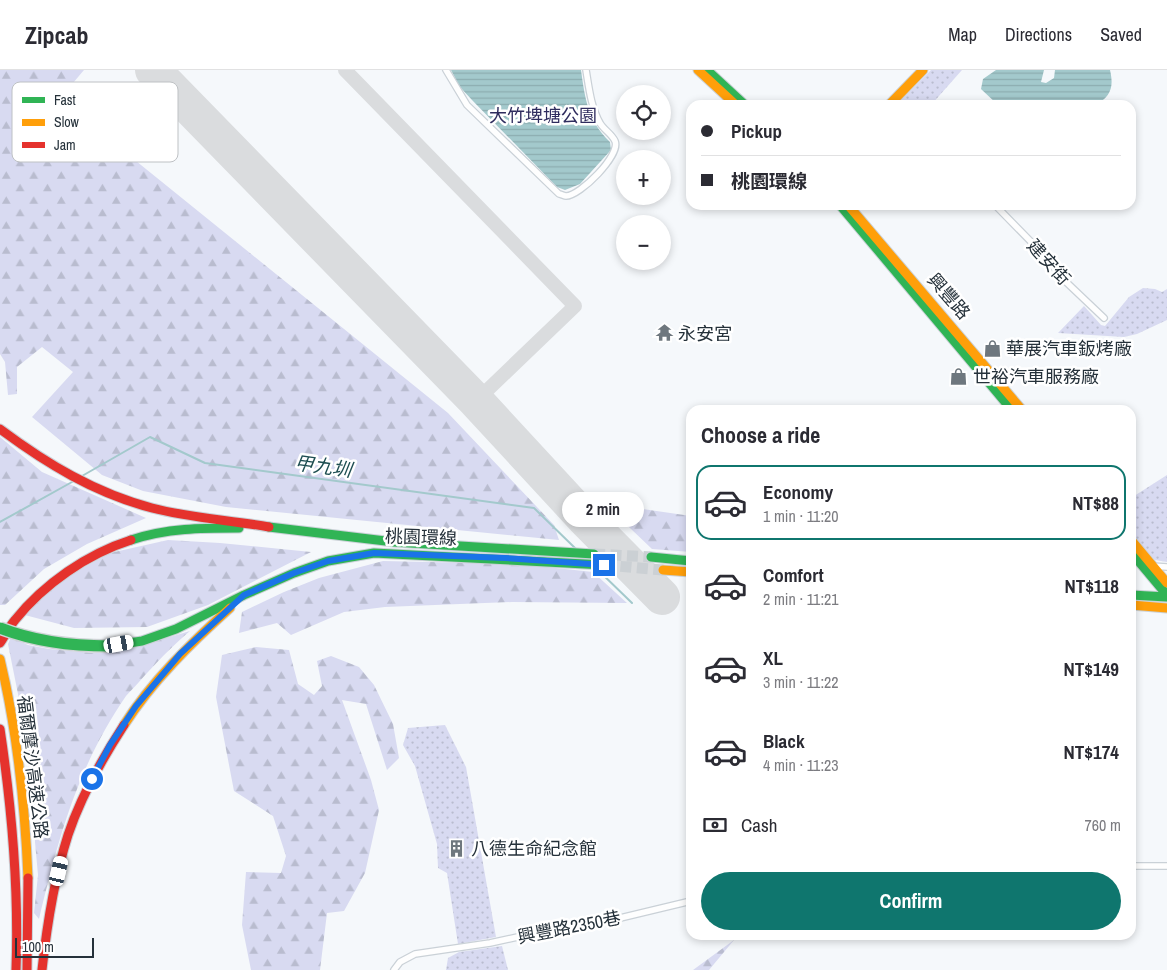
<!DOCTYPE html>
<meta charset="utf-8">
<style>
:root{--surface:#fff;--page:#f2f2f3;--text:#2b2b33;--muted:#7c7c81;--line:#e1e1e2;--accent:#0f766e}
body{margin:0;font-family:"Archivo Narrow","Noto Sans TC",sans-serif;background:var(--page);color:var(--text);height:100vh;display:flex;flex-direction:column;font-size:19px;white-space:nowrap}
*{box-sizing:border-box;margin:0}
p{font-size:16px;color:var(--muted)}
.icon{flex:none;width:28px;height:28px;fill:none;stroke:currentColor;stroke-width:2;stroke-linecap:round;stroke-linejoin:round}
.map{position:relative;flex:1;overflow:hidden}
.details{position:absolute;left:686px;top:335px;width:450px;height:535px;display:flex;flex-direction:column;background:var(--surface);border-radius:15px;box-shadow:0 2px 8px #0003}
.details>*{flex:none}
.hud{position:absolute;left:686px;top:30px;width:450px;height:110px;border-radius:15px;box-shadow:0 2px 8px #0003;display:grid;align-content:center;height:110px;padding:0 15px;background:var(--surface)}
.buttons{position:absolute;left:616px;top:15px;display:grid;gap:10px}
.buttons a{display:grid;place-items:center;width:55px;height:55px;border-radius:50%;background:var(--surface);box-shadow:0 2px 8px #0003;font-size:25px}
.scale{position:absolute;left:15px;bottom:12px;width:79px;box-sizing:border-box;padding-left:5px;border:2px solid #25313a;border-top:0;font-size:14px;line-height:18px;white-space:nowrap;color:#25313a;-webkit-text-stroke:4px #fff;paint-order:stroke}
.end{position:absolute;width:22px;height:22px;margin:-11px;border:6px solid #1a73e8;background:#fff;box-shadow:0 0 0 2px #fff}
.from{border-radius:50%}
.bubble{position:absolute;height:35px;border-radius:18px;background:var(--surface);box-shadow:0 2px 8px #0003;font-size:16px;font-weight:700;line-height:35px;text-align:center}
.car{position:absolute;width:15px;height:30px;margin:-15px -8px;border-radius:6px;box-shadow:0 0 4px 1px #0007;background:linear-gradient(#fff 24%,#345 0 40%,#fff 0 76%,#345 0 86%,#fff 0)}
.hud b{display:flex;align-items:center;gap:18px;height:48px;font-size:19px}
.hud b+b{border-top:1px solid var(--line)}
.hud i{width:12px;height:12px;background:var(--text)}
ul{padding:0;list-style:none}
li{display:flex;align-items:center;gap:15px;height:75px;margin:0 10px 8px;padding:0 5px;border:2px solid transparent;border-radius:15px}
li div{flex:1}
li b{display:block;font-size:19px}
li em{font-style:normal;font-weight:700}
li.on{border-color:var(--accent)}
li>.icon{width:45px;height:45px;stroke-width:1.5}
h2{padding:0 15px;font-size:22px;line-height:60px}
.pay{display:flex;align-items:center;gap:12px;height:55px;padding:0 15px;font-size:19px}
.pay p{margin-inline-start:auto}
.action{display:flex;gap:10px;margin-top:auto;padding:10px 15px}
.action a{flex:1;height:58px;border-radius:30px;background:var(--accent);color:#fff;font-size:20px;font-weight:700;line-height:58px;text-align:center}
header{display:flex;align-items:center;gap:30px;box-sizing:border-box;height:70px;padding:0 25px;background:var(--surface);border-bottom:1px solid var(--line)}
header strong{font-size:24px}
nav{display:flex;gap:28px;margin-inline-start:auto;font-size:18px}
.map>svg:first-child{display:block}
.grass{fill:url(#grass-dots)}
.forest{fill:url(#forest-firs)}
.water{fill:url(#water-rules)}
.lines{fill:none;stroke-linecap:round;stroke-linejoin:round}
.stream{stroke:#a3c9cc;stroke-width:2}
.taxiway{stroke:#dadcde;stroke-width:14}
.runway{stroke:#dadcde;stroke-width:36}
.highway-tunnel{stroke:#cbd0d4;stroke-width:11;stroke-dasharray:11 5.5;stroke-linecap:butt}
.street-casing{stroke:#cad1d7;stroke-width:8}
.fast-casing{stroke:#cad1d7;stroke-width:11}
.slow-casing{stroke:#cad1d7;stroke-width:11}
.jam-casing{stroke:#cad1d7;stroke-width:11}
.street{stroke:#fefefe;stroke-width:5.5}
.fast{stroke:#30b455;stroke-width:9}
.slow{stroke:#ff9f0a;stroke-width:9}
.jam{stroke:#e5322d;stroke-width:9}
.fast-bridge-casing{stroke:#cfd3d6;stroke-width:14;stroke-linecap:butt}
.fast-bridge{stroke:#30b455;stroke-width:11}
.route{stroke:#1a73e8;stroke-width:6}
.labels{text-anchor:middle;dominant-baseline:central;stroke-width:5;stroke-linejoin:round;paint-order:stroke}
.park-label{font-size:18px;fill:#2f2c5e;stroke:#fff}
.street-label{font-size:18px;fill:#25313a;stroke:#fff}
.poi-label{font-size:18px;fill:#25313a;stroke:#fff;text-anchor:start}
.water-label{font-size:19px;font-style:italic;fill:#1e4e51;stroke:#fff}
.key{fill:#fff;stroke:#bec1c4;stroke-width:1}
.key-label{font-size:14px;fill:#25313a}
</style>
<header>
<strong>Zipcab</strong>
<nav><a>Map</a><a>Directions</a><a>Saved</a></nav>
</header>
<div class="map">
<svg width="1167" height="900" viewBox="0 0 1167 900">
<defs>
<pattern id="grass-dots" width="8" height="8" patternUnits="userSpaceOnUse" patternTransform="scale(1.25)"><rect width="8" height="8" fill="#d8daf1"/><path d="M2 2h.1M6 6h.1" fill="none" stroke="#b9bccf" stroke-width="1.8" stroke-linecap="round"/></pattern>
<pattern id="forest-firs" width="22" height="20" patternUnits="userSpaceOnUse" patternTransform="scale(1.25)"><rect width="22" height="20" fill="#d8daf1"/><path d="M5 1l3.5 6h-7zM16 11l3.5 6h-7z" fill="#b9bccf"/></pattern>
<pattern id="water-rules" width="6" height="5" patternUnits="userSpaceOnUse" patternTransform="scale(1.25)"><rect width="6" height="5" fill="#a3c9cc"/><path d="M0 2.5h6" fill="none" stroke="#8cadb0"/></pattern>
</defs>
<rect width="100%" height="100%" fill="#f5f8fb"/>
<path class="grass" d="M 931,0 L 962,0 L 931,35 L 905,35 L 901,30 Z
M 1143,218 L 1155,219 L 1162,222 L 1167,219 L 1167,250 L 1137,264 L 1124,267 L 1058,263 L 1084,236 L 1101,255 L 1105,256 L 1129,227 Z
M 1167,405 L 1167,492 L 1155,490 L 1131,464 L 1131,428 Z
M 445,655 L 466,697 L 496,867 L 458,874 L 447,803 L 438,798 L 437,774 L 415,696 L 403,675 L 408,658 Z
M 502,876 L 508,900 L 446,900 L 448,888 L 459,882 Z"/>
<path class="forest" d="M 0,0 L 84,0 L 73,13 L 63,32 L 448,343 L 554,455 L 559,470 L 226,437 L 143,421 L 102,405 L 32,347 L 73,302 L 42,277 L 17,297 L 17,324 L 8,325 L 5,292 L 0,284 Z
M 0,367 L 42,402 L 146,448 L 87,474 L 44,499 L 5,535 L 0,535 Z
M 622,436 L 691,446 L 691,482 L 652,479 L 609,438 Z
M 168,470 L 220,473 L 311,482 L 208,535 L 147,557 L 74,558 L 21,544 L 45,519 L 110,483 Z
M 383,491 L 519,494 L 593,502 L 627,533 L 512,532 L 385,537 L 344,542 L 291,565 L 277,553 L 239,563 L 242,542 L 284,522 L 319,508 Z
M 190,561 C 171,577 155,594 139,612 C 135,617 130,621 126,626 C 77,698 59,766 39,849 L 34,843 L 38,805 L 35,772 L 35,741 L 29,705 L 26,664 L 8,574 L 11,567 L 28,575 L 49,579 L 93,583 L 123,581 Z
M 256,577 L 289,580 L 298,614 L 314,625 L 322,616 L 317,591 L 331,586 L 359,597 L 374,615 L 393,654 L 399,688 L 387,700 L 366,634 L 342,630 L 371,710 L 379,740 L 365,803 L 344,841 L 327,843 L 320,900 L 251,900 L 242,855 L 246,802 L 281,803 L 286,786 L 273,746 L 234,721 L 216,627 L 222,585 Z
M 734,870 L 709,900 L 693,900 Z"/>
<path class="water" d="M 451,0 L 581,0 C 585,29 588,51 610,72 L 611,80 L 580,114 L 565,120 L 557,117 L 472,30 L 459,16 Z
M 996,0 L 1044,0 L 1041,12 L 1046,13 L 1054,8 L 1055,0 L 1110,0 C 1114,17 1111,27 1095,35 L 998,35 L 981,19 L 983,9 Z"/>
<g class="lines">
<path class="stream" d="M 82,406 L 150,367 L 205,393 L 534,438 L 576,479
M 0,452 L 72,412
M 598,500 L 632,533"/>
<path class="taxiway" d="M 345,0 L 575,236 L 476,331"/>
<path class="runway" d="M 153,0 L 476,331 L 584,448 L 662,527"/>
<path class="highway-tunnel" d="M 594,484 L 651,487
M 604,495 L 663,500"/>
<defs>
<path id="street" d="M 446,0 L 467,35 L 559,124 C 561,124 564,126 566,126 C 580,126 621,85 615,71 C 612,64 603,59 600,53 C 591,37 589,18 586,0
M 895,29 L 900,35
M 995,135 L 1043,184 L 1064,210 L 1104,248
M 1152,496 L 1167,497
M 1131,796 L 1167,796
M 394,900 L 400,892 L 415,884 L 490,873 L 545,861 L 591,855 L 691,831"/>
<path id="fast" d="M 707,0 L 745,35
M 840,135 L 1012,340
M 269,457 L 394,472 L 594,484
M 131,470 C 167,458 202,458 239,458
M 1131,482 L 1167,525
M 651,487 L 691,491
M 1131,525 L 1167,527
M 109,576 L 142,571 L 176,559 L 244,525 L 294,503 L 328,491 L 374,483 L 604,495"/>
<path id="slow" d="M 698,0 L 736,35
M 889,35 L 923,0
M 848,135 L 1022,340
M 1131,470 L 1167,513
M 663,500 L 691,502
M 1131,535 L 1167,538
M 0,589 C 17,660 25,735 28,808
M 124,655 C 152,611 191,573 230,538"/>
<path id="jam" d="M 0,359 C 47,394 95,423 152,438 C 190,448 230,450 269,457
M 0,573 C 5,566 9,557 15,550 C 44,514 87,484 131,470
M 0,659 C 12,739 19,819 16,900
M 27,900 L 28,808
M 42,900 C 47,854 54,809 68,765 C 81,726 102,689 124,655"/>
</defs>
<use href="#street" class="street-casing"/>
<use href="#fast" class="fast-casing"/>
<use href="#slow" class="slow-casing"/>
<use href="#jam" class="jam-casing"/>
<use href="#street" class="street"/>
<use href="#fast" class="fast"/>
<use href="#slow" class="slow"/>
<use href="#jam" class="jam"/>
<defs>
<path id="fast-bridge" d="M 0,558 C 36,572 71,576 109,576"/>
</defs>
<use href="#fast-bridge" class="fast-bridge-casing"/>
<use href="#fast-bridge" class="fast-bridge"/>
</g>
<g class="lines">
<path class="route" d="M 92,709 L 110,675 L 136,636 L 180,584 L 244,525 L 294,503 L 328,491 L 374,483 L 505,488 L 604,495"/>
</g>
<defs>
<symbol id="temple-bare" viewBox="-9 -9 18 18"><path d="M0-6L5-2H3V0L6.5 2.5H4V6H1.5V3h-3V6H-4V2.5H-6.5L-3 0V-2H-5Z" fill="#6e777e" stroke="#fff" stroke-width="2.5" paint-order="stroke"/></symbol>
<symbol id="shop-bare" viewBox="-9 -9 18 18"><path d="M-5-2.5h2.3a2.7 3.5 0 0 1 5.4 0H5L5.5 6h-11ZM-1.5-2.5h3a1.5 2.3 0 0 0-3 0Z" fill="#6e777e" stroke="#fff" stroke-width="2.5" paint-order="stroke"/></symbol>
<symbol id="building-bare" viewBox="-9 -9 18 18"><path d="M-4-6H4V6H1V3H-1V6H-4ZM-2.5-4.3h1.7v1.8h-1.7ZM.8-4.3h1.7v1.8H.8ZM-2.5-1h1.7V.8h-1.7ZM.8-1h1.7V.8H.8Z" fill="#6e777e" stroke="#fff" stroke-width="2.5" paint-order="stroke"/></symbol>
</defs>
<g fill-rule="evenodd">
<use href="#temple-bare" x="652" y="250" width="25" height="25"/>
<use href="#shop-bare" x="980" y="266" width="25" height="25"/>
<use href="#shop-bare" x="946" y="294" width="25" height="25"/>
<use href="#building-bare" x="444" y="766" width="25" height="25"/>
</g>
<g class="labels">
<g class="park-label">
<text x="543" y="45">大竹埤塘公園</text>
</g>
<g class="street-label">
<text transform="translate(1049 192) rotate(48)">建安街</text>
<text transform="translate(949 226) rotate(49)">興豐路</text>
<text transform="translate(421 467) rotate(2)">桃園環線</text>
<text transform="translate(33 697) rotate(83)">福爾摩沙高速公路</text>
<text transform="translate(569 857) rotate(-11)">興豐路2350巷</text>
</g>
<g class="poi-label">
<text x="678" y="263">永安宮</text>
<text x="1006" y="278">華展汽車鈑烤廠</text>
<text x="973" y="306">世裕汽車服務廠</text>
<text x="471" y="778">八德生命紀念館</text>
</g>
<g class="water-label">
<text transform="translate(323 396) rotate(8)">甲九圳</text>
</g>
</g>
<rect x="12" y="12" width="166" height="80" rx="8" class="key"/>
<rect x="22" y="27" width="23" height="6" fill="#30b455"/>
<rect x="22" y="49" width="23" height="7" fill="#ff9f0a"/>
<rect x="22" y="72" width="23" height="6" fill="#e5322d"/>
<g class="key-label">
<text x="54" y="35">Fast</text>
<text x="54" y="57">Slow</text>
<text x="54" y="80">Jam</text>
</g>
</svg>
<div class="buttons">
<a><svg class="icon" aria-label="locate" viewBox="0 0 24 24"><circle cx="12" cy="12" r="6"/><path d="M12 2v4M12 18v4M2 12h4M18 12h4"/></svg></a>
<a>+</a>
<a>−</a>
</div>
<div class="scale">100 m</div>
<i class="end from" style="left:92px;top:709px"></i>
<i class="end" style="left:604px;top:495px"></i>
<div class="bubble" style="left:562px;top:422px;width:82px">2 min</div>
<i class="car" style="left:119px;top:574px;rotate:80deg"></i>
<i class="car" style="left:59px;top:801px;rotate:13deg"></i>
<div class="hud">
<b><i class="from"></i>Pickup</b>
<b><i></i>桃園環線</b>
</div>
<section class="details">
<h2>Choose a ride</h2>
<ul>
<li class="on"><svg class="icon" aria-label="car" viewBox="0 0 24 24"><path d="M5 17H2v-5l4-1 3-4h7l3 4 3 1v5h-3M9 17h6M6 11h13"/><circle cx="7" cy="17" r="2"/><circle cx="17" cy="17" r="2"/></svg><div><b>Economy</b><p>1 min · 11:20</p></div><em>NT$88</em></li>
<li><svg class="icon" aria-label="car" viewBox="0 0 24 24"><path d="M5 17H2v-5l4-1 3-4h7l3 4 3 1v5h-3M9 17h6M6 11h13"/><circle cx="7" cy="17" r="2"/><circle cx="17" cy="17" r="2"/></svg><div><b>Comfort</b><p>2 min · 11:21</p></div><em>NT$118</em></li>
<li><svg class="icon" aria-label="car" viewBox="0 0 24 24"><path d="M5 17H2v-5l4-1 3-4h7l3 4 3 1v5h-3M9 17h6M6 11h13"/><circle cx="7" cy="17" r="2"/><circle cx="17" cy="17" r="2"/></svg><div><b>XL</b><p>3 min · 11:22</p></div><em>NT$149</em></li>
<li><svg class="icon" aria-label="car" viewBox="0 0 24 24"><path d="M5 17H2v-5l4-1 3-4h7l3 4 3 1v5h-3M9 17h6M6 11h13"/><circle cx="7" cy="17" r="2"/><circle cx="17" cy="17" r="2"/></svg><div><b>Black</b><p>4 min · 11:23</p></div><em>NT$174</em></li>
</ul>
<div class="pay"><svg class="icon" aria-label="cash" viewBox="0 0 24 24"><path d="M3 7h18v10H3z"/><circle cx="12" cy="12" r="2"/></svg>Cash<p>760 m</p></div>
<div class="action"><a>Confirm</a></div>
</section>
</div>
